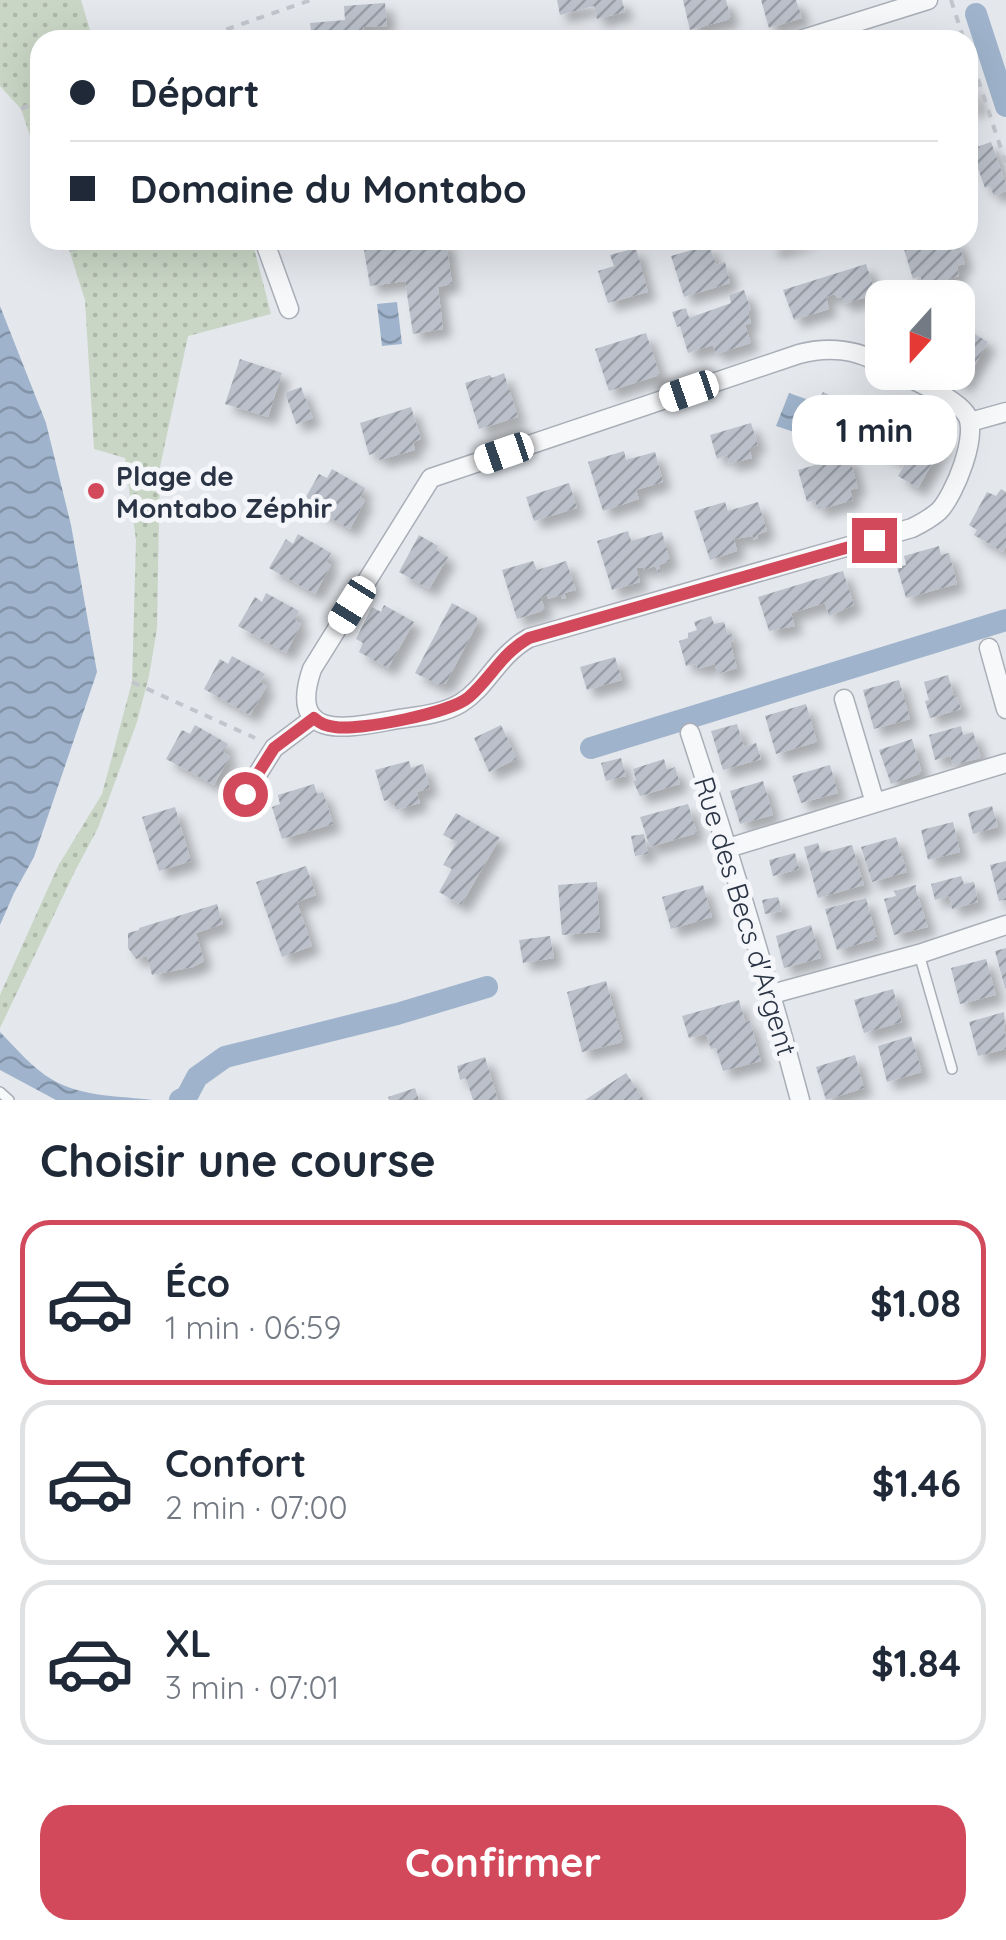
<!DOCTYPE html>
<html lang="fr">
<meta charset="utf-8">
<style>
:root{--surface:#fff;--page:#f6f6f7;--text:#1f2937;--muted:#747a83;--line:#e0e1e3;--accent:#d1495b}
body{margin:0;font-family:Quicksand,sans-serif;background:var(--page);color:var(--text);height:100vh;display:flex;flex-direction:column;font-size:38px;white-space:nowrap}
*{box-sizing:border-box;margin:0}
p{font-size:32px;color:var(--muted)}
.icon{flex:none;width:55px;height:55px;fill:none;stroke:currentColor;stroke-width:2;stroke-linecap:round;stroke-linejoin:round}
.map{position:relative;height:1100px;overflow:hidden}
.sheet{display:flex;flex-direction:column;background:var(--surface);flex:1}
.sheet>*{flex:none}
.top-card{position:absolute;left:30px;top:30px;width:948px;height:220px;border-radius:30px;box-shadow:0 10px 40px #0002;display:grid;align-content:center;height:220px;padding:0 40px;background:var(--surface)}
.needle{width:65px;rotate:201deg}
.fabs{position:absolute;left:865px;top:280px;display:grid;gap:20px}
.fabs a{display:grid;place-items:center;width:110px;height:110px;border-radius:20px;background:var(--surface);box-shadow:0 10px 40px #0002;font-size:50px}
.end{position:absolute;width:45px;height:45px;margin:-22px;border:12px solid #d1495b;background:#fff;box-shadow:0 0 0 5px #fff}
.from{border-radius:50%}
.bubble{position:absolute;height:70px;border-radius:30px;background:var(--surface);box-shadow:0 10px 40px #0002;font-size:32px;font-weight:700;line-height:70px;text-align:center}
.car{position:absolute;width:30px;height:60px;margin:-30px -15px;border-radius:12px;box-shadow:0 0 8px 2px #0007;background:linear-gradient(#fff 24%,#345 0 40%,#fff 0 76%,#345 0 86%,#fff 0)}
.top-card b{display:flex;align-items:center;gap:35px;height:95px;font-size:38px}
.top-card b+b{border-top:2px solid var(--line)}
.top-card i{width:25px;height:25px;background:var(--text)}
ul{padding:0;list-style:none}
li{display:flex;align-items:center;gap:30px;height:165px;margin:0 20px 15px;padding:0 20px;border:5px solid var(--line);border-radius:30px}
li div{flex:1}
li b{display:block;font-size:38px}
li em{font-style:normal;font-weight:700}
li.selected{border-color:var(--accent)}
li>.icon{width:90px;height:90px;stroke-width:1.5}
h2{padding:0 40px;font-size:45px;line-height:120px}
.button{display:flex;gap:20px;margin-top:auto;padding:20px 40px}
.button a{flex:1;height:115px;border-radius:30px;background:var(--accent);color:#fff;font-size:40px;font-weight:700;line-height:115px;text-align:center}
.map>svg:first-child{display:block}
.grass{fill:url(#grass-dots)}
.water{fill:url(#water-waves)}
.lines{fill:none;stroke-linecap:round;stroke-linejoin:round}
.canal{stroke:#9fb4cc;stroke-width:22}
.building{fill:url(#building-hatch);filter:url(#shadow)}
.service-casing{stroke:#a9aeb7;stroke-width:12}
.minor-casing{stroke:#a9aeb7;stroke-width:21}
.path{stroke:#c2c5cb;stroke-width:4;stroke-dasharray:8 8;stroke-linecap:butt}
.service{stroke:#f7f8fa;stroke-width:9}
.minor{stroke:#f7f8fa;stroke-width:18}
.route{stroke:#d1495b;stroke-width:12}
.poi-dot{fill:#d1495b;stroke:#f4f6f9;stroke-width:4}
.labels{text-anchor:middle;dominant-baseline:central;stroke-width:10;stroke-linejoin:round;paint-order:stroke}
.poi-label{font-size:28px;font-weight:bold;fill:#2b3445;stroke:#f4f6f9;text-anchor:start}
.street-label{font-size:28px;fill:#2b3445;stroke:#f4f6f9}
</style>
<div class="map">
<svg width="1006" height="1100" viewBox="0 0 1006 1100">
<defs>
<pattern id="grass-dots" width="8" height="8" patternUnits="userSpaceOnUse" patternTransform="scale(2.5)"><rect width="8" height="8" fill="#c9d6c5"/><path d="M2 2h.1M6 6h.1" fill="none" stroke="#adb8ab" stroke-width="1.8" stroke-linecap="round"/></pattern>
<pattern id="water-waves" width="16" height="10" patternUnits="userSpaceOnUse" patternTransform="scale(2.5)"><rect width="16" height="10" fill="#9fb4cc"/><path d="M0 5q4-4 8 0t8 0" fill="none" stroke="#8293a7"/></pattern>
<pattern id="building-hatch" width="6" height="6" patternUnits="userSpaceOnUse" patternTransform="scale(2.5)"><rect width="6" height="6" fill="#bbc0ca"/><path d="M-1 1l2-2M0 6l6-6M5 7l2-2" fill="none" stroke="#989da6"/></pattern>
<filter id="shadow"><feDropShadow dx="8" dy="8" stdDeviation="5" flood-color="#0004"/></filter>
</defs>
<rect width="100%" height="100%" fill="#e4e7ec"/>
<path class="grass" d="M 0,0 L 81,0 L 93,40 L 40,40 L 40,165 L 21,109 L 0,86 Z
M 66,240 L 252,240 L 271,314 L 188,336 L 160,467 L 157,628 L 149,676 L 137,722 L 98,828 L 75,871 L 0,1028 L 0,995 L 58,866 L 102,794 L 132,682 L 136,540 L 125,458 L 94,449 L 85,300 Z"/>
<path class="water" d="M 397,302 L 402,344 L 382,346 L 377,304 Z
M 0,306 L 46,423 L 71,525 L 97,672 L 34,857 L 14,893 L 0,925 Z
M 789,393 L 806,399 L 794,432 L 776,426 Z
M 0,1032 C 16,1048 33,1069 53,1080 C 81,1097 122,1096 153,1100 L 56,1100 L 0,1070 Z"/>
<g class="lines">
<path class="canal" d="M 976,14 L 1006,106
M 591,748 L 1006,620
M 180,1100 L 187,1096 L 197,1077 L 225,1057 L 397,1014 L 487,987"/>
</g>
<path class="building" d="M 557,0 L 622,0 L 625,12 L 597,19 L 594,6 L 560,15 Z
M 683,0 L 726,0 L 731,19 L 690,30 Z
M 761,0 L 796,0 L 802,18 L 769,28 Z
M 385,3 L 387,26 L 363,27 L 364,40 L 312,40 L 310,23 L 345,20 L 344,6 Z
M 968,75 L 979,106 L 968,111 Z
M 991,142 L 1006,184 L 1006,191 L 994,196 L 990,186 L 985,188 L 971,149 Z
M 434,240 L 446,240 L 452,284 L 438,287 L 443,329 L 413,334 L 405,281 L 370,286 L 364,250 Z
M 770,240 L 808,240 L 808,241 L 772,250 Z
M 927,240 L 958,240 L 965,264 L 957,266 L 959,276 L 924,286 L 920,276 L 913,279 L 903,246 Z
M 709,245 L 716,265 L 725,262 L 730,283 L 684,297 L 671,256 Z
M 636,248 L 648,292 L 608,303 L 598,271 L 614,266 L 610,255 Z
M 866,264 L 876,294 L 844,304 L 842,297 L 837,298 L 835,294 L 826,297 L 829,309 L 794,320 L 783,290 Z
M 744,290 L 751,310 L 748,311 L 751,323 L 745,325 L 751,343 L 716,354 L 713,345 L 688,353 L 680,326 L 677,327 L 672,312 L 686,308 L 689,318 L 731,303 L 729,295 Z
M 958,324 L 988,342 L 964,384 L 943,372 L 958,372 Z
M 646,333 L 660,375 L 609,391 L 595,349 Z
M 240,359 L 282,373 L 268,417 L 225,404 Z
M 504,373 L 518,417 L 479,429 L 465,383 L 490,375 L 492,378 Z
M 301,387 L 313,418 L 296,424 L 285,393 Z
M 823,392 L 861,411 L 846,442 L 808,422 Z
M 411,407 L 421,439 L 413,442 L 415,450 L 379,460 L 377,452 L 369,455 L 360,423 Z
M 916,422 L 946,439 L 918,488 L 898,476 L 905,464 L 877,449 L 893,424 L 909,434 Z
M 751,423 L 758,445 L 749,448 L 752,458 L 729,464 L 727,455 L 717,459 L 710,435 Z
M 624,451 L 626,460 L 655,452 L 663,482 L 636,490 L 639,499 L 603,511 L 588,462 Z
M 849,455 L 858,488 L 850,490 L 853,500 L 818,510 L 815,500 L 807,502 L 798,470 Z
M 332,469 L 365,488 L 360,497 L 365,500 L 350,529 L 303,502 L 319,474 L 327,478 Z
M 569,483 L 577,508 L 534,521 L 526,497 Z
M 1001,489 L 1006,492 L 1006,546 L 1003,552 L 974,535 L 977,530 L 969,525 L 987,492 L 996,496 Z
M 725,502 L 728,511 L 758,502 L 767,531 L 757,535 L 758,538 L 754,540 L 753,536 L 734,539 L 737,551 L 710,560 L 694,511 Z
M 628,531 L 631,541 L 662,532 L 670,561 L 659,565 L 660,575 L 655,566 L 643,570 L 643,567 L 636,568 L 640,582 L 612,590 L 597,541 Z
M 298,534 L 331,553 L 326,562 L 331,565 L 315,594 L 269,568 L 286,539 L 293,544 Z
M 419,535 L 438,546 L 436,550 L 448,557 L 429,589 L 399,572 Z
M 939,546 L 941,555 L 949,553 L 957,584 L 906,598 L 897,567 L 906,565 L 904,556 Z
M 533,561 L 537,570 L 566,561 L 576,590 L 564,593 L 566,598 L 562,599 L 561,595 L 548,599 L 547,595 L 541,598 L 545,610 L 517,619 L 502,570 Z
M 843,571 L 854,605 L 829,616 L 825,603 L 791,613 L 795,626 L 769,631 L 758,597 Z
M 266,593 L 299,611 L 295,620 L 301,624 L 286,653 L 238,626 L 255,597 L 262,602 Z
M 452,603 L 476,616 L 478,622 L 446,683 L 439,685 L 415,673 Z
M 384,605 L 414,622 L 388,668 L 359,652 L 363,643 L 356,639 L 372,607 L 381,612 Z
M 711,616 L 714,624 L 724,622 L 728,635 L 732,634 L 734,641 L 730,642 L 737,668 L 717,674 L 715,664 L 698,669 L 696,664 L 686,666 L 679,641 L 688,638 L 688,633 L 697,630 L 694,622 Z
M 232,656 L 265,674 L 260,682 L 267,686 L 250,715 L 204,689 L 220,659 L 228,664 Z
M 615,657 L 622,680 L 587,690 L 580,667 Z
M 948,675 L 954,697 L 957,697 L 961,709 L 930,718 L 925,701 L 929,700 L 924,682 Z
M 899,680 L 910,719 L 874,729 L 863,690 Z
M 806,704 L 817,742 L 776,754 L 765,716 Z
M 737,724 L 744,747 L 756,743 L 761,759 L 723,770 L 711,731 Z
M 195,725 L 228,744 L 223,752 L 230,756 L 214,785 L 166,759 L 182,730 L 190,734 Z
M 501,725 L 517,759 L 489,772 L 474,738 Z
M 961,726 L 963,735 L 973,732 L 981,758 L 953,765 L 950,756 L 935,760 L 929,735 Z
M 912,739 L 922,773 L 891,784 L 879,750 Z
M 621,758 L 626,776 L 606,781 L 601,763 Z
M 664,759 L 667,770 L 675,767 L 680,784 L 640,796 L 633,781 L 636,780 L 633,769 Z
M 409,761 L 411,768 L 423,764 L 430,788 L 417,792 L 420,803 L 396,810 L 393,798 L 384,801 L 375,770 Z
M 830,765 L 838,793 L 801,803 L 792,776 Z
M 763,781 L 773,815 L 740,824 L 730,791 Z
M 314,784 L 317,794 L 323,792 L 333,824 L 282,839 L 272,807 L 280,804 L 278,795 Z
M 688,804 L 697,833 L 650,847 L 640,817 Z
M 992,806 L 998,827 L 973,834 L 968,813 Z
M 175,807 L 191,861 L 159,871 L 142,817 Z
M 456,813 L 500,838 L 461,905 L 439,892 L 452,869 L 443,865 L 457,842 L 443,835 Z
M 953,822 L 960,852 L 928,860 L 921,830 Z
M 644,834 L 648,854 L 635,856 L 631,836 Z
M 896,837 L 907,872 L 872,882 L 861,847 Z
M 818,843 L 821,853 L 852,845 L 864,885 L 818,898 L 804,847 Z
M 795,853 L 799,869 L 773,876 L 769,860 Z
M 1006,861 L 1006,900 L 999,901 L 990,865 Z
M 306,866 L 316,895 L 297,902 L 312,946 L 282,957 L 256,882 Z
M 961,876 L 964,884 L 974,882 L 978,902 L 952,909 L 949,896 L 935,900 L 931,884 Z
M 597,882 L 600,932 L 562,935 L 558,885 Z
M 703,885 L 712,917 L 671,929 L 662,897 Z
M 916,885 L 916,890 L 928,927 L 894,935 L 884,899 L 896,896 L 894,891 Z
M 778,897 L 782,911 L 765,914 L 762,900 Z
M 866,898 L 877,939 L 837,950 L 825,909 Z
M 217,904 L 223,924 L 196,933 L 204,961 L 193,967 L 152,975 L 147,956 L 136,959 L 128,948 L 128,933 L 139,930 L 139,928 Z
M 811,925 L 821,958 L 784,968 L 776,936 Z
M 550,936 L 554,958 L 523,963 L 519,940 Z
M 1006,948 L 1006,988 L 1005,988 L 995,951 Z
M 986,959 L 996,995 L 960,1004 L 951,968 Z
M 606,981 L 623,1042 L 582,1052 L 567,992 Z
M 893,989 L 902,1022 L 864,1033 L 854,1000 Z
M 739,1000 L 745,1022 L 750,1021 L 761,1061 L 723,1071 L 716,1048 L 711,1049 L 706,1034 L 689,1038 L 682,1016 Z
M 1004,1012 L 1006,1049 L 978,1056 L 969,1022 Z
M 911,1036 L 922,1072 L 887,1082 L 878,1046 Z
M 855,1055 L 864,1088 L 826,1100 L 816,1067 Z
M 485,1057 L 498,1100 L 473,1100 L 466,1078 L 460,1080 L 457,1066 Z
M 626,1073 L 644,1100 L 585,1100 Z
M 415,1088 L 419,1100 L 389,1100 L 388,1097 Z"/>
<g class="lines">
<defs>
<path id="service" d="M 919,954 L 952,1069
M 0,1092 L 9,1100"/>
<path id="minor" d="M 800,40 L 928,0
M 264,240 L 289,309
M 882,364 C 855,349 829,346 799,354 L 431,478 L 312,669 C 287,742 348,728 393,720 C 416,716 441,715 461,703 C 487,687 497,656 529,638 L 912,528 C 922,523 931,518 939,511 C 954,496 980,433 966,414 C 954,397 917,383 899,372
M 970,422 L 1006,412
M 989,648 L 1006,709
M 844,699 L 875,803
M 690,733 C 730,854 767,976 800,1100
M 245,794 L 274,748 L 314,718
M 728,848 L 1006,763
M 772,994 L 919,954 L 1006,925"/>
</defs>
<use href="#service" class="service-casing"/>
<use href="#minor" class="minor-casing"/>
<path class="path" d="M 951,0 L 964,40
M 196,40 L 311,0
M 968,49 L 1006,164
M 21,109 L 40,100
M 69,250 L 133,240
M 132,682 L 255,738"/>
<use href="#service" class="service"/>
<use href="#minor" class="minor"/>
</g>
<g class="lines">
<path class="route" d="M 245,794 L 274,748 L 314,718 C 321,724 326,726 335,727 C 359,731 451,713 469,697 C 491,678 501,654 529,638 L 874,540"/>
</g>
<circle class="poi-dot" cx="96" cy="491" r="10"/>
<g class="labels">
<g class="poi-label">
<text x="116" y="475">Plage de<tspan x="116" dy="32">Montabo Zéphir</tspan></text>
</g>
<g class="street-label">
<text transform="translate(746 916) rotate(73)">Rue des Becs d'Argent</text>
</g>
</g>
</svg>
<div class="fabs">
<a><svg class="needle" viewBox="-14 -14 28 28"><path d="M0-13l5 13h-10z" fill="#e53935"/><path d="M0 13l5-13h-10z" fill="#747a83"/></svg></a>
</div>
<i class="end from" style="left:245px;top:794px"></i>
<i class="end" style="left:874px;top:540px"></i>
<div class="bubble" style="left:792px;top:395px;width:165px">1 min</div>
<i class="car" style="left:689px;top:391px;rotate:251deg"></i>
<i class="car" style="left:504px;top:453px;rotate:251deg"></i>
<i class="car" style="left:352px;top:605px;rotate:212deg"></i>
<div class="top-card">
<b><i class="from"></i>Départ</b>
<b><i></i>Domaine du Montabo</b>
</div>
</div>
<section class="sheet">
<h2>Choisir une course</h2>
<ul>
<li class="selected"><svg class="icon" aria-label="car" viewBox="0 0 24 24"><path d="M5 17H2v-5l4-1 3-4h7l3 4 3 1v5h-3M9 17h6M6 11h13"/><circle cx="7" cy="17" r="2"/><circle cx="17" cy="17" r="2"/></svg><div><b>Éco</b><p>1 min · 06:59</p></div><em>$1.08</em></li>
<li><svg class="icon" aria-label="car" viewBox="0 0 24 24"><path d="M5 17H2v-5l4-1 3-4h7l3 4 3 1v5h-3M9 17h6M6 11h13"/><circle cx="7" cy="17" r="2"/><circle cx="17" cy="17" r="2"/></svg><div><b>Confort</b><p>2 min · 07:00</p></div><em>$1.46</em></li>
<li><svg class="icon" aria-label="car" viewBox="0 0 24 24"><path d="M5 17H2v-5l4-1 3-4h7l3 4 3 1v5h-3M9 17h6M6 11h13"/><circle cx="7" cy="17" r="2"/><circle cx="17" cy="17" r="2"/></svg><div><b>XL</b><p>3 min · 07:01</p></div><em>$1.84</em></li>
</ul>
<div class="button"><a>Confirmer</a></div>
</section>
